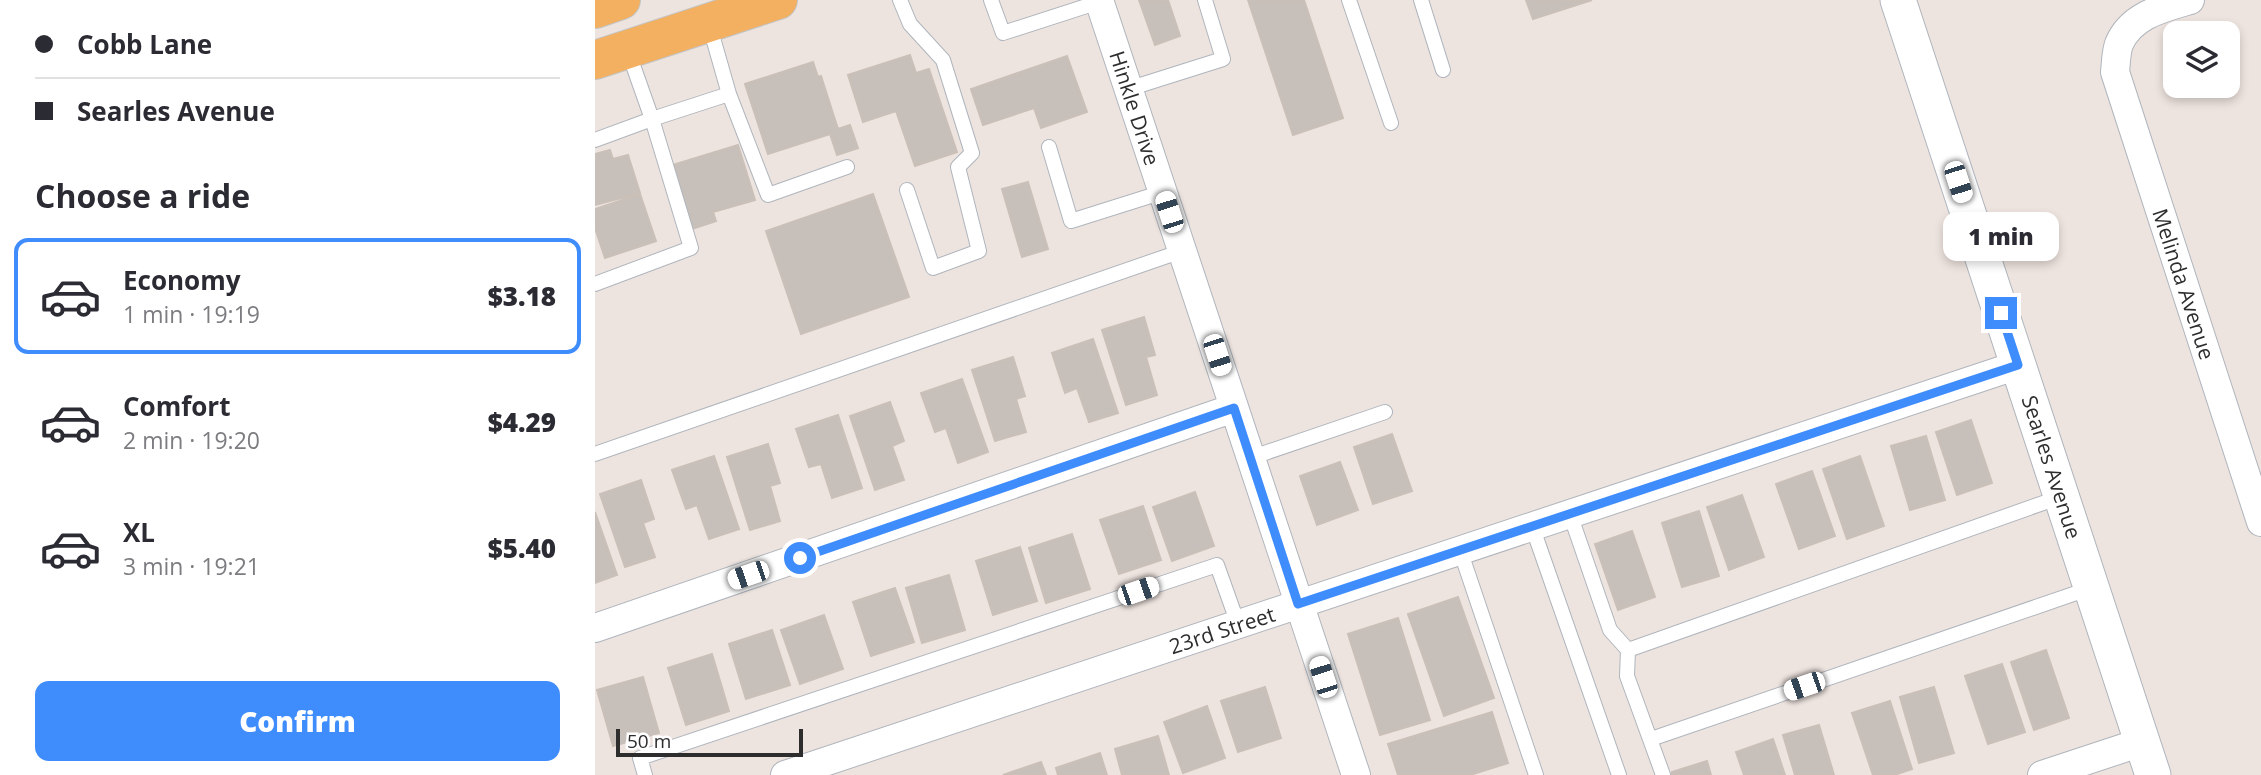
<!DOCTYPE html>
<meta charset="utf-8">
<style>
:root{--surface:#fff;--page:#f2f2f3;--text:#2b2b33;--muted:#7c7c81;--line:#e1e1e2;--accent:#3f8cfc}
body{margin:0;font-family:"Open Sans",sans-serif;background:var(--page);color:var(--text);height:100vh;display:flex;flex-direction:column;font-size:26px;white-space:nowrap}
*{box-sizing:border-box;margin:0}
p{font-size:23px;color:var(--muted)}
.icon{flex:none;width:38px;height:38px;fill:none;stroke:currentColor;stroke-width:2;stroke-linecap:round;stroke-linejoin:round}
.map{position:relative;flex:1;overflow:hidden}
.sheet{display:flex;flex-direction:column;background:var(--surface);width:595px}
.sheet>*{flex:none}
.top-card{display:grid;align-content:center;height:154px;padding:0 35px;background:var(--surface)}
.fabs{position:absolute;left:1568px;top:21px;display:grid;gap:14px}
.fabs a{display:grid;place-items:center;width:77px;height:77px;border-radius:14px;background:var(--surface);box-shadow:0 4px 10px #0003;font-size:35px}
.scale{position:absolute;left:21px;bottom:18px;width:187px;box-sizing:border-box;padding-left:7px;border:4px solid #2d2d2d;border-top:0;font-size:19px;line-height:24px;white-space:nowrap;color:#2d2d2d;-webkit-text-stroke:5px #fff;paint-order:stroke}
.end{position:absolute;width:32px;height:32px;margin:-16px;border:9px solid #3f8cfc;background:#fff;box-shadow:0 0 0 4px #fff}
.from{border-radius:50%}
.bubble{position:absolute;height:49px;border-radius:14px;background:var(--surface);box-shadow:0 4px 10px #0003;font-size:23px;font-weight:800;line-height:49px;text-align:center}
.car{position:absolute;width:21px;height:42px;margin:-21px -10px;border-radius:9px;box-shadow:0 0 5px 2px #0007;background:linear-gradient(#fff 24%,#345 0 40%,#fff 0 76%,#345 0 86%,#fff 0)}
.top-card b{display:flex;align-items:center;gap:24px;height:66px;font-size:26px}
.top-card b+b{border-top:2px solid var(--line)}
.top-card i{width:18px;height:18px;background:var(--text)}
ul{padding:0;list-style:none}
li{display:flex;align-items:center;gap:21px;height:116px;margin:0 14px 10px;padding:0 21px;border:4px solid transparent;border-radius:14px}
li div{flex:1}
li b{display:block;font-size:26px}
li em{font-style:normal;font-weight:800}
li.current{border-color:var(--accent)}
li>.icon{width:63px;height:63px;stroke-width:1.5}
h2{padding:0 35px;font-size:32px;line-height:84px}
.primary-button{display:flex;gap:14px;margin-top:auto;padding:14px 35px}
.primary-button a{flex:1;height:80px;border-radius:14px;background:var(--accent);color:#fff;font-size:28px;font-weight:800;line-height:80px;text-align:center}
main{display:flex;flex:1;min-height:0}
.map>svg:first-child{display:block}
.building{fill:#c7c0ba;stroke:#cac0b8;stroke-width:2}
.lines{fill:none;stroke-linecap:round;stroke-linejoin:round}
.service-casing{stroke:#afb5bd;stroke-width:16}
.minor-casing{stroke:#afb5bd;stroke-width:30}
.tertiary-casing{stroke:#afb5bd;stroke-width:37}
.primary-casing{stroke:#c4c4c4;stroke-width:40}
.service{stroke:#fff;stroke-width:14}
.minor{stroke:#fff;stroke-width:28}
.tertiary{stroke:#fff;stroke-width:35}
.primary{stroke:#f2b060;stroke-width:38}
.route{stroke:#3f8cfc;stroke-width:9}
.labels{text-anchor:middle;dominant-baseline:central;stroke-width:7;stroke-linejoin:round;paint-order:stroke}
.street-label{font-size:21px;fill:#2d2d2d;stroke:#fff}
</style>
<main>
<section class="sheet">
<div class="top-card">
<b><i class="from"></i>Cobb Lane</b>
<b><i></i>Searles Avenue</b>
</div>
<h2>Choose a ride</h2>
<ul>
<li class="current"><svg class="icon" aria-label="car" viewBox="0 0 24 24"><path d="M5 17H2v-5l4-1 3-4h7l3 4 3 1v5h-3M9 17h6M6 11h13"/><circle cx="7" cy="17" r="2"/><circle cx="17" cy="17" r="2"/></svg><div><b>Economy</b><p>1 min · 19:19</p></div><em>$3.18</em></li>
<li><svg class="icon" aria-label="car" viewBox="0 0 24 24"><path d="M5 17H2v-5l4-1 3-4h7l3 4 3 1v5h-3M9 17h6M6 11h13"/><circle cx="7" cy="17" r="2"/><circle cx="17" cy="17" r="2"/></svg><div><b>Comfort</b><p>2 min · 19:20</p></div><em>$4.29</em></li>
<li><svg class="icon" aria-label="car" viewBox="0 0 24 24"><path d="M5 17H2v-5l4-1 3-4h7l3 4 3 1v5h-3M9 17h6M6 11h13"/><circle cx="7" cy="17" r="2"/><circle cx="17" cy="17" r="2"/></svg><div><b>XL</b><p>3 min · 19:21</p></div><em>$5.40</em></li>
</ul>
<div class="primary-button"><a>Confirm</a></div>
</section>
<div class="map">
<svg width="1666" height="775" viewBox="0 0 1666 775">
<rect width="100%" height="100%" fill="#eee4df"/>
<path class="building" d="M 544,0 L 573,0 L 585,36 L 560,45 Z
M 653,0 L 709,0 L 748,118 L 698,135 Z
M 931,0 L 997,0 L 938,19 Z
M 315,55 L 321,73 L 334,69 L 362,152 L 320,166 L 301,111 L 268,122 L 253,75 Z
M 472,56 L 492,112 L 446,128 L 439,108 L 388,125 L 376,89 Z
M 218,62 L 223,77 L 226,76 L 243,129 L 255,125 L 263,148 L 242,155 L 235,134 L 173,154 L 150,84 Z
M 143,145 L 160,200 L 118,212 L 121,221 L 97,229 L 78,165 Z
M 15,150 L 18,159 L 33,155 L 45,193 L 0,205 L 0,154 Z
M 433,182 L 453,249 L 427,257 L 407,189 Z
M 45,194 L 61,241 L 10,258 L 0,228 L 0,209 Z
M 278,194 L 314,297 L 206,334 L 171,231 Z
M 549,317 L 560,355 L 551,357 L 562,395 L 531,405 L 507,330 Z
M 498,339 L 523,413 L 494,422 L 482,388 L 470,393 L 457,353 Z
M 418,357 L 430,396 L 421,399 L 431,432 L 400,441 L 377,370 Z
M 367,379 L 393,452 L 363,463 L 351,428 L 340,432 L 326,393 Z
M 295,402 L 309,441 L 297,446 L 309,480 L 280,490 L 255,416 Z
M 243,415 L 267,488 L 237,498 L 226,464 L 214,467 L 201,429 Z
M 1376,420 L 1397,483 L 1362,495 L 1341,432 Z
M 797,434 L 817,491 L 778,504 L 759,447 Z
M 1331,436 L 1350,500 L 1315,510 L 1296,446 Z
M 173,444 L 185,483 L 175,486 L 185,521 L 155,530 L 132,457 Z
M 119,456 L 144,529 L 114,539 L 102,505 L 91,509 L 77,470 Z
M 1265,456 L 1289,526 L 1252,539 L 1228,469 Z
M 745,462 L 763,510 L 722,525 L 705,476 Z
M 1217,471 L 1240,536 L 1204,549 L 1181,484 Z
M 46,480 L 59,519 L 48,523 L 60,557 L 30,567 L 5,494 Z
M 600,492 L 619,546 L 577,561 L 558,507 Z
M 1147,495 L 1169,557 L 1134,570 L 1112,507 Z
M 548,506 L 566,560 L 524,574 L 505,520 Z
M 1104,511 L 1124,576 L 1087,587 L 1067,523 Z
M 0,512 L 22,575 L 0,583 Z
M 1037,531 L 1060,597 L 1023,610 L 1000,544 Z
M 477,534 L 495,589 L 451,603 L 434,548 Z
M 425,547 L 442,601 L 398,615 L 381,561 Z
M 354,575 L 370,630 L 327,643 L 311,588 Z
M 300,588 L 319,642 L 276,656 L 258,602 Z
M 863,597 L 899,698 L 849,716 L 813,614 Z
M 229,615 L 248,669 L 205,684 L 186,630 Z
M 803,618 L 835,720 L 785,735 L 753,634 Z
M 177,630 L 195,685 L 151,699 L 134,644 Z
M 1451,650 L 1474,718 L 1439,730 L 1416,662 Z
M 117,654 L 134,711 L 91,725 L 73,668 Z
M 1407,664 L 1430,732 L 1393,744 L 1370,676 Z
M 48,677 L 64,733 L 18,746 L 2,690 Z
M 670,687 L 686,738 L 643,752 L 626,701 Z
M 1339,687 L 1359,753 L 1324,763 L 1305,697 Z
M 1295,701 L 1317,769 L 1299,775 L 1278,775 L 1257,713 Z
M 612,706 L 630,758 L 588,773 L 569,722 Z
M 897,712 L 913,763 L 875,775 L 803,775 L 793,744 Z
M 1224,725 L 1239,775 L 1200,775 L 1188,735 Z
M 563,736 L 574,775 L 527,775 L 520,749 Z
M 1178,739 L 1190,775 L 1149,775 L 1141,752 Z
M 505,753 L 512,775 L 463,775 L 461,768 Z
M 1112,761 L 1116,775 L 1077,775 L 1077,772 Z
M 446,762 L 451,775 L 408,775 Z"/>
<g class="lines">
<defs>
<path id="service" d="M 305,0 L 315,24 L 348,60 L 377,153 L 363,167 L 384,251 L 338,268 L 312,190
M 396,0 L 408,33 L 504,2
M 754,0 L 796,123
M 826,0 L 848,70
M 114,24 L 134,94 L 173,195 L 252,167
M 33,51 L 57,119 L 134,94
M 533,89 L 628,59 L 610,0
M 0,140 L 57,119 L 96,248 L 0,284
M 454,147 L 476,221 L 568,192
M 0,454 L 587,251
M 655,458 L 790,412
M 975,514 L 1015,630 L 1033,650 L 1465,497
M 937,526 L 1024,775
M 865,550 L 941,775
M 1033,650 L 1032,676 L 1068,775
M 1056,739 L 1496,588
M 50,775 L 45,758 L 622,565 L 643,624"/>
<path id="minor" d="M 504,0 L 761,775
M 1595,0 C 1568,8 1536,15 1524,44 C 1521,52 1521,63 1520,72 L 1666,522
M 0,628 L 639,408
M 190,775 L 1423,365
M 1447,775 L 1547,742"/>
<path id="tertiary" d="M 1303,0 L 1558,775"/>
<path id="primary" d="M 0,9 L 26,0
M 0,60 L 183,0"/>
</defs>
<use href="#service" class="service-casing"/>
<use href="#minor" class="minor-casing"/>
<use href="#tertiary" class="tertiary-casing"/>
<use href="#primary" class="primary-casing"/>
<use href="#service" class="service"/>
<use href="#minor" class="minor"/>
<use href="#tertiary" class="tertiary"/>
<use href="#primary" class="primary"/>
</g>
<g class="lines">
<path class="route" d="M 205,558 L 639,408 L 703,604 L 1423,365 L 1406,313"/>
</g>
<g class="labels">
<g class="street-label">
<text transform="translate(540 108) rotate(72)">Hinkle Drive</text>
<text transform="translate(1589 284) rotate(72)">Melinda Avenue</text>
<text transform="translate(1457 467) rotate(72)">Searles Avenue</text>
<text transform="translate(627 630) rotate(-18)">23rd Street</text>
</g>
</g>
</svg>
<div class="fabs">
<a><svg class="icon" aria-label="layers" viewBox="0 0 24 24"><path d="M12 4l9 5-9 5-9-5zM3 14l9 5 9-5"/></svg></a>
</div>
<div class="scale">50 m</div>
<i class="end from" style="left:205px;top:558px"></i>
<i class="end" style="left:1406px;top:313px"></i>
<div class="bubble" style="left:1348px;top:212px;width:116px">1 min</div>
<i class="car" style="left:1363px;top:182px;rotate:162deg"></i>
<i class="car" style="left:574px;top:212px;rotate:342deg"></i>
<i class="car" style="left:622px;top:355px;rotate:162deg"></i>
<i class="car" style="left:153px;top:575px;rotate:251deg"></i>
<i class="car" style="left:543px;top:591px;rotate:71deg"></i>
<i class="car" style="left:728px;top:677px;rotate:342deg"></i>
<i class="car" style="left:1209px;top:686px;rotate:251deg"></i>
</div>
</main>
